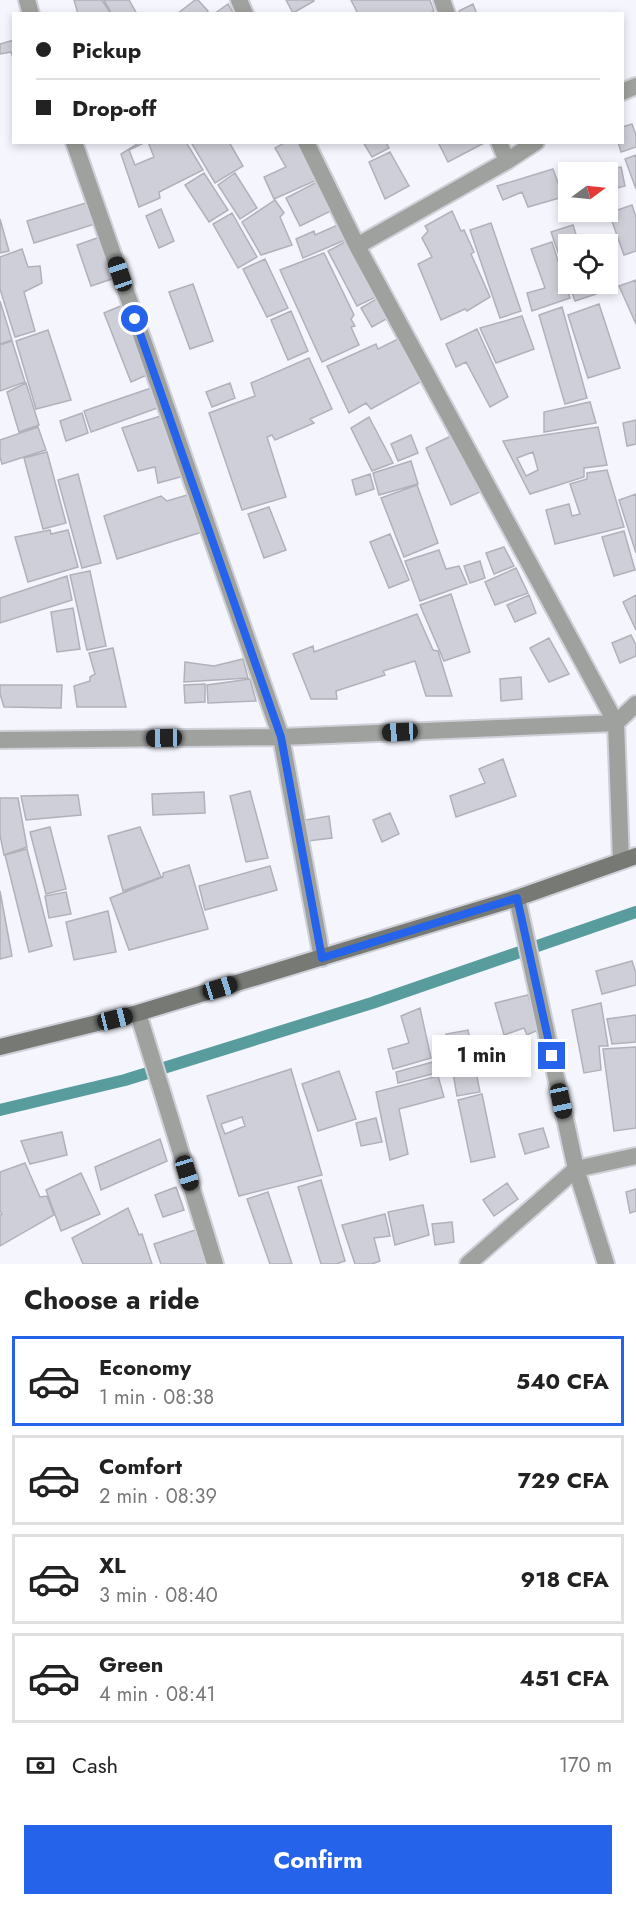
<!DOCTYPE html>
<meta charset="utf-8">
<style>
:root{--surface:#fff;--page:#f2f2f2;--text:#222;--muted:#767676;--line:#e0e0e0;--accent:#2563eb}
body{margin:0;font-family:Jost,sans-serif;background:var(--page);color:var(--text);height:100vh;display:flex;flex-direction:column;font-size:22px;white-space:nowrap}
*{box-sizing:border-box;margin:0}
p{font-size:20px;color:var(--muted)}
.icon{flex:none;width:33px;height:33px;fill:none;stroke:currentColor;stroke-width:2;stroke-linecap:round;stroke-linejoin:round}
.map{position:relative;height:1264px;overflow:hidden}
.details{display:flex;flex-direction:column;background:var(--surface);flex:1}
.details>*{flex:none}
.guide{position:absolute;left:12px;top:12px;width:612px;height:132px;border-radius:0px;box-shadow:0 3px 9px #0003;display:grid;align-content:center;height:132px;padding:0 24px;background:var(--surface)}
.needle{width:39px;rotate:75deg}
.buttons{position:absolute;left:558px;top:162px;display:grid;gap:12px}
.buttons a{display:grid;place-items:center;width:60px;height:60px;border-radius:0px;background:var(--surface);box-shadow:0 3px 9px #0003;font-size:30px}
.end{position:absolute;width:27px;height:27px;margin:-14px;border:8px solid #2563eb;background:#fff;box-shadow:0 0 0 3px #fff}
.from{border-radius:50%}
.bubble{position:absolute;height:42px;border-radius:0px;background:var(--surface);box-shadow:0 3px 9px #0003;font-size:20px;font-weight:700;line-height:42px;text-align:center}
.car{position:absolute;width:18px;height:36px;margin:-18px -9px;border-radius:8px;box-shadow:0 0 4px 2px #0007;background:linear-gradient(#222 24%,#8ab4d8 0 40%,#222 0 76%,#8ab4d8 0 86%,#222 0)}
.guide b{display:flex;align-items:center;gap:21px;height:57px;font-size:22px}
.guide b+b{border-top:2px solid var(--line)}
.guide i{width:15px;height:15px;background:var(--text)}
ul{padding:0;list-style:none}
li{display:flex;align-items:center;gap:18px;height:90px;margin:0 12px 9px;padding:0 12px;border:3px solid var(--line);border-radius:0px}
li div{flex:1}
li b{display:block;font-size:22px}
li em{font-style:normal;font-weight:700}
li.active{border-color:var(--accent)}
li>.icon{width:54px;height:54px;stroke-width:1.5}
h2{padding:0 24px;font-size:27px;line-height:72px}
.pay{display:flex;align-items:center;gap:15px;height:66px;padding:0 24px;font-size:22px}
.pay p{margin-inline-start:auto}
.button{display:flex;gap:12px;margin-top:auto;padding:12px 24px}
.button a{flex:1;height:69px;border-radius:0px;background:var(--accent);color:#fff;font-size:24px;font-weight:700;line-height:69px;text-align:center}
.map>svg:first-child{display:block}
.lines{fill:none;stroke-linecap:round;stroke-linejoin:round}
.stream{stroke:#589c9e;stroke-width:12}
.building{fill:#cecfd8;stroke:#b0b1b9;stroke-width:1.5;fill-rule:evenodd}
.minor-casing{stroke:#d0d1d8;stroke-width:20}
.secondary-casing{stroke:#d0d1d8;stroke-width:20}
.minor{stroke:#9fa19e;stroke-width:16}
.secondary{stroke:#767974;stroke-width:16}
.route{stroke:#2563eb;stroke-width:8}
</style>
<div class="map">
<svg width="636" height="1264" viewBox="0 0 636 1264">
<rect width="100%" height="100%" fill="#f4f5fd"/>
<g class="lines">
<path class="stream" d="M 0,1110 L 125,1080 L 372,1003 L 636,912"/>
</g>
<path class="building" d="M 74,0 L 102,0 L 111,14 L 78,14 Z
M 104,0 L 129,0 L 137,14 L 112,14 Z
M 195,0 L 198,0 L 208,11 L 205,14 L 177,14 Z
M 286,0 L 313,0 L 314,1 L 293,13 Z
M 351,0 L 430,0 L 434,11 L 428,14 L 358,14 Z
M 228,4 L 234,14 L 214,14 Z
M 473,4 L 477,14 L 460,14 L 459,11 Z
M 14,40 L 14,60 L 11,52 L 0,54 L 0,44 Z
M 632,124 L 636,135 L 636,147 L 621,152 L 618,142 L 622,142 L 622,127 Z
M 140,142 L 146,142 L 129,150 L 135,165 L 154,157 L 148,142 L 186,142 L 203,170 L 159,192 L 160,198 L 139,207 L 121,154 Z
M 195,142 L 229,142 L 243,166 L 215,183 L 192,144 Z
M 286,142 L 296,142 L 317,180 L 274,199 L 264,177 L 286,167 L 275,148 Z
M 363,142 L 386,142 L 389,148 L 372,157 Z
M 438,142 L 486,142 L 448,162 Z
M 390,152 L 409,186 L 385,199 L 369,162 Z
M 636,155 L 636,189 L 625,159 Z
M 621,167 L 625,186 L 609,190 L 608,172 L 605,170 Z
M 553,169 L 563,197 L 528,207 L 522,192 L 503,200 L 497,186 Z
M 204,173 L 228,210 L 209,222 L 185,185 Z
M 235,173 L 257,208 L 240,219 L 218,185 Z
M 319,181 L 333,210 L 300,226 L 286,198 Z
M 275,200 L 284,213 L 280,217 L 292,245 L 261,255 L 242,222 Z
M 89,202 L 95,224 L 34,243 L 27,221 Z
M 632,205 L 636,217 L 636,251 L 624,255 L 609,213 Z
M 161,209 L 174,241 L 159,248 L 146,216 Z
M 452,211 L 461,231 L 464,230 L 474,252 L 471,254 L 490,297 L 467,311 L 465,309 L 441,320 L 418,264 L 432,257 L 422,238 L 428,231 L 425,226 Z
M 232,213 L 257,257 L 238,268 L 213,224 Z
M 0,219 L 9,251 L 0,253 Z
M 491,223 L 521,311 L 500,318 L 470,230 Z
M 340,224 L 345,240 L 303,258 L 296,239 L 314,231 L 315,235 Z
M 573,225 L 579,244 L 568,244 L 568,284 L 592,284 L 596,294 L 575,301 L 551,232 Z
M 100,237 L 115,278 L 91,286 L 77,245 Z
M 349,240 L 378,296 L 357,306 L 328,251 Z
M 552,242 L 570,298 L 532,311 L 527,293 L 545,288 L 531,249 Z
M 22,249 L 28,267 L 40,266 L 42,283 L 24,292 L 35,331 L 15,337 L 0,289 L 0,257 Z
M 324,253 L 354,315 L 351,319 L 355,326 L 351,327 L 359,345 L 322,362 L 280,270 Z
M 265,259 L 288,308 L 267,317 L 243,269 Z
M 636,280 L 636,324 L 619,286 Z
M 193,284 L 213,341 L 190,349 L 169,292 Z
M 378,298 L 388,318 L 372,327 L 361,308 Z
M 0,301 L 12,340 L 0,344 Z
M 599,304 L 620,368 L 588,378 L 568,315 Z
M 123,305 L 149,374 L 131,382 L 104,313 Z
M 562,307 L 587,398 L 565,404 L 539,315 Z
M 291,311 L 308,351 L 288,360 L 271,320 Z
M 522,316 L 534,349 L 496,363 L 480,328 Z
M 477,329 L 508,397 L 490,407 L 466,362 L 456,367 L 446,344 Z
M 48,330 L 71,400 L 36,409 L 16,341 Z
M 400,338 L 422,381 L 371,409 L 366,403 L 349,413 L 327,366 L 376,344 L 378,349 Z
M 12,341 L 25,382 L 0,391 L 0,345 Z
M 309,358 L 332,409 L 310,419 L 314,423 L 275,440 L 272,435 L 267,437 L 286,497 L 242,510 L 209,413 L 255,396 L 251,383 Z
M 26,383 L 39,425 L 19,432 L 7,392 Z
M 230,383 L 235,398 L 212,407 L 206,392 Z
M 154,387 L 160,407 L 91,432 L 84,411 Z
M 590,402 L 596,423 L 544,432 L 544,412 Z
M 82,413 L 88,433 L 66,441 L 60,421 Z
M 164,415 L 184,476 L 158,483 L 155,467 L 138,471 L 122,428 Z
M 369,417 L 393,463 L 372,471 L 351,428 Z
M 636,420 L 636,444 L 627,446 L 623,423 Z
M 38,427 L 46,450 L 2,464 L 0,457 L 0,440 Z
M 598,427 L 607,465 L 584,468 L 584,477 L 530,494 L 503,441 ZM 533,452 L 538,470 L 526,476 L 517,458 Z
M 455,434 L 479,477 L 474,481 L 480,492 L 451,505 L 426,448 Z
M 411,435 L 418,453 L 398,461 L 391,444 Z
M 47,452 L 66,523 L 43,529 L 24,458 Z
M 411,461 L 418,484 L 379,495 L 373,473 Z
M 607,470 L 624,527 L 555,544 L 546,510 L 569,504 L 572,516 L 580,514 L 570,484 L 587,479 L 587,473 Z
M 78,474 L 101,563 L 82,568 L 58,480 Z
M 370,474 L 374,489 L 356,495 L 352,480 Z
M 417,485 L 438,543 L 404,557 L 381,498 Z
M 191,494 L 205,531 L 117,559 L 104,516 L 161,496 L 167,501 Z
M 636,494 L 636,553 L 619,500 Z
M 269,507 L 286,550 L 264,558 L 248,514 Z
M 50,530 L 51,534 L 68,530 L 78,567 L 28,582 L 15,537 Z
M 624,531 L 635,570 L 614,576 L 602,537 Z
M 390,534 L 409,580 L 389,588 L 370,542 Z
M 504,547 L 514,566 L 494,574 L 486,553 Z
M 439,550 L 446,569 L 459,566 L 467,584 L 420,601 L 405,561 Z
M 480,561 L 485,578 L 470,583 L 464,566 Z
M 516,568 L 528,593 L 495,605 L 485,582 Z
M 90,571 L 106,646 L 87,650 L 70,575 Z
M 67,576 L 72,600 L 0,623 L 0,598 Z
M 451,594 L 470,652 L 444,661 L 420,605 Z
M 529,595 L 536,613 L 515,622 L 507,605 Z
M 636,595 L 636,630 L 623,602 Z
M 73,608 L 80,649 L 57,652 L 51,612 Z
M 417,614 L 433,650 L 438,651 L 452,696 L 426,696 L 415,661 L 383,671 L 385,675 L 336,691 L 337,699 L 311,699 L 293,654 L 313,646 L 314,652 Z
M 631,635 L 636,645 L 636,656 L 620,663 L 612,643 Z
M 549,638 L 569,674 L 549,682 L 530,648 Z
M 113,648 L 126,707 L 77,707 L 74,686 L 90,681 L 90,677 L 95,674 L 89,653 Z
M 243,659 L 248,678 L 184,682 L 185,662 L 214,666 Z
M 521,677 L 522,699 L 501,701 L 500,679 Z
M 250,679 L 256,701 L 208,703 L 207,685 Z
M 205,684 L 205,702 L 185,703 L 184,685 Z
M 0,685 L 62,685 L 61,708 L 4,707 L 0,694 Z
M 503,759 L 516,796 L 456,817 L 450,796 L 485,783 L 479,769 Z
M 250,791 L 268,858 L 246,862 L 230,796 Z
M 204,792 L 205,813 L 153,815 L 152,794 Z
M 78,795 L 81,815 L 26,820 L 21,796 Z
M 0,798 L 18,798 L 27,847 L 4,855 L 0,835 Z
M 390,813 L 399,834 L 382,842 L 373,820 Z
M 329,816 L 332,838 L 308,841 L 305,820 Z
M 50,827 L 66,889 L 46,894 L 30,832 Z
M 140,827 L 161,877 L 123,891 L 108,836 Z
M 27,849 L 52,946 L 29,952 L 5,855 Z
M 189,865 L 208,929 L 129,950 L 110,898 L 163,877 L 163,873 Z
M 270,866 L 277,890 L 205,910 L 199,886 Z
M 0,891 L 12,956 L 0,959 Z
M 66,892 L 71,914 L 49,918 L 45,896 Z
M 108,911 L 116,952 L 74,960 L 66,922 Z
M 632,961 L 636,973 L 636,985 L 602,994 L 596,971 Z
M 528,995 L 538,1030 L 527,1035 L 524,1028 L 504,1035 L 495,1003 Z
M 601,1003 L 608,1046 L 599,1046 L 601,1070 L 584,1073 L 572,1010 Z
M 420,1008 L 431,1058 L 393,1069 L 388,1049 L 409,1043 L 401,1016 Z
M 636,1015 L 636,1042 L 612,1044 L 607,1019 Z
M 468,1030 L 480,1092 L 457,1096 L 446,1034 Z
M 636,1047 L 636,1128 L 614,1131 L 603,1049 Z
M 433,1062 L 436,1073 L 398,1083 L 396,1072 Z
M 291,1069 L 322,1175 L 239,1196 L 207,1096 ZM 242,1117 L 245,1126 L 225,1134 L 221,1124 Z
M 339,1071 L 356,1119 L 318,1131 L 302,1084 Z
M 438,1076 L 444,1097 L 399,1109 L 408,1154 L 390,1160 L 376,1092 Z
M 482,1094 L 495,1157 L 471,1162 L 458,1100 Z
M 376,1118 L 382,1142 L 361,1146 L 356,1123 Z
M 543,1128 L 549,1147 L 525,1154 L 519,1134 Z
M 62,1132 L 67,1155 L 30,1164 L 21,1141 Z
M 160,1139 L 167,1161 L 101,1190 L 95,1167 Z
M 25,1163 L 40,1197 L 47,1196 L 54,1215 L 0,1246 L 0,1215 L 2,1214 L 0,1211 L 0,1172 Z
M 81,1173 L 100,1214 L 61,1231 L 46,1190 Z
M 321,1180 L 345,1261 L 336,1264 L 321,1264 L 298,1187 Z
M 507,1183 L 518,1199 L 494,1216 L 483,1200 Z
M 176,1187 L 184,1210 L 163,1217 L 155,1195 Z
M 636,1189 L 636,1211 L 630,1213 L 626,1192 Z
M 268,1192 L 292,1264 L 270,1264 L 247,1199 Z
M 423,1205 L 429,1235 L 395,1245 L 388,1212 Z
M 128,1208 L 139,1235 L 142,1234 L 152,1264 L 83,1264 L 72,1238 Z
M 385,1214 L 390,1236 L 374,1238 L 380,1261 L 372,1264 L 355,1264 L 342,1225 Z
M 452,1222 L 454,1242 L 435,1245 L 432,1224 Z
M 195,1230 L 206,1264 L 161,1264 L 154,1244 Z"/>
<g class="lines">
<defs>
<path id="minor" d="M 27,0 L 31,14
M 239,0 L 245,14
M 442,0 L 447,14
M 622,92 L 636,86
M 74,142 L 281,737 L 322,958
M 306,142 L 357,246 L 616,723 L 621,861
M 499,142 L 507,161 L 536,142
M 357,246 L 507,161
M 0,740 L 281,737 L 616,723 L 636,704
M 517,898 L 576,1169 L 606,1264
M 138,1013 L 215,1264
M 468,1264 L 576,1169 L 636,1156"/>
<path id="secondary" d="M 0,1047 L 138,1013 L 517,898 L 636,856"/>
</defs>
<use href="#minor" class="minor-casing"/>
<use href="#secondary" class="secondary-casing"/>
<use href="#minor" class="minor"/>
<use href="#secondary" class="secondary"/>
</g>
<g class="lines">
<path class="route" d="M 135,319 L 281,737 L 322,958 L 517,898 L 552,1056"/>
</g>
</svg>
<div class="buttons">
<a><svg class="needle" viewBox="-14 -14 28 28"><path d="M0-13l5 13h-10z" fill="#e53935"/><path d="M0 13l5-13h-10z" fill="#767676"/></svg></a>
<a><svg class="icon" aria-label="locate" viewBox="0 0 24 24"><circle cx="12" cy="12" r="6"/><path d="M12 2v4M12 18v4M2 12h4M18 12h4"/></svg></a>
</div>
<i class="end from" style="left:135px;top:319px"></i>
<i class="end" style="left:552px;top:1056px"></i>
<div class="bubble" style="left:432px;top:1035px;width:99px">1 min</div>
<i class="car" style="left:120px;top:274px;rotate:341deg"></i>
<i class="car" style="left:400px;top:732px;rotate:267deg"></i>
<i class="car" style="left:164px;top:738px;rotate:269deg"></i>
<i class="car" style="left:220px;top:988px;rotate:73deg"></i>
<i class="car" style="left:115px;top:1019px;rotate:76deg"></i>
<i class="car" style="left:561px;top:1101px;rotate:168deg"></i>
<i class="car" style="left:187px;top:1173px;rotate:163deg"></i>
<div class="guide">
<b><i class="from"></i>Pickup</b>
<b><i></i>Drop-off</b>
</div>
</div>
<section class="details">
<h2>Choose a ride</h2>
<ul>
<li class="active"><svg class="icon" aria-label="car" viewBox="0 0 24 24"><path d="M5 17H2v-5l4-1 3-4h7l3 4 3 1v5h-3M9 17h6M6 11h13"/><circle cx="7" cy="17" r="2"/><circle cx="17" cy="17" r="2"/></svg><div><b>Economy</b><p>1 min · 08:38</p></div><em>540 CFA</em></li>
<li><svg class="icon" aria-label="car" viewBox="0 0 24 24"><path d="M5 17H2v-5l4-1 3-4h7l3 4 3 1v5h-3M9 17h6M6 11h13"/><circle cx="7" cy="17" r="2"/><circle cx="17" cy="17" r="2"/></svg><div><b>Comfort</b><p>2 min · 08:39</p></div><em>729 CFA</em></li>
<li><svg class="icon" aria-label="car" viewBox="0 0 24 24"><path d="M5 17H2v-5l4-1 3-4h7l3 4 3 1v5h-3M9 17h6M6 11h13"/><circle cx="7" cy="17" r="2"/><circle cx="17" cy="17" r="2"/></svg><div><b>XL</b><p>3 min · 08:40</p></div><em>918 CFA</em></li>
<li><svg class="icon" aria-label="car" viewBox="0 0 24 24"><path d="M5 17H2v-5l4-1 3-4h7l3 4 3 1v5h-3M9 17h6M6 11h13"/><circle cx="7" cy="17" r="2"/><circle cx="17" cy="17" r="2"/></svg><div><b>Green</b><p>4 min · 08:41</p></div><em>451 CFA</em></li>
</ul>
<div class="pay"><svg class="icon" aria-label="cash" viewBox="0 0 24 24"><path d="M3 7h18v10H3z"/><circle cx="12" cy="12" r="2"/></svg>Cash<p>170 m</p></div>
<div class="button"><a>Confirm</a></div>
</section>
